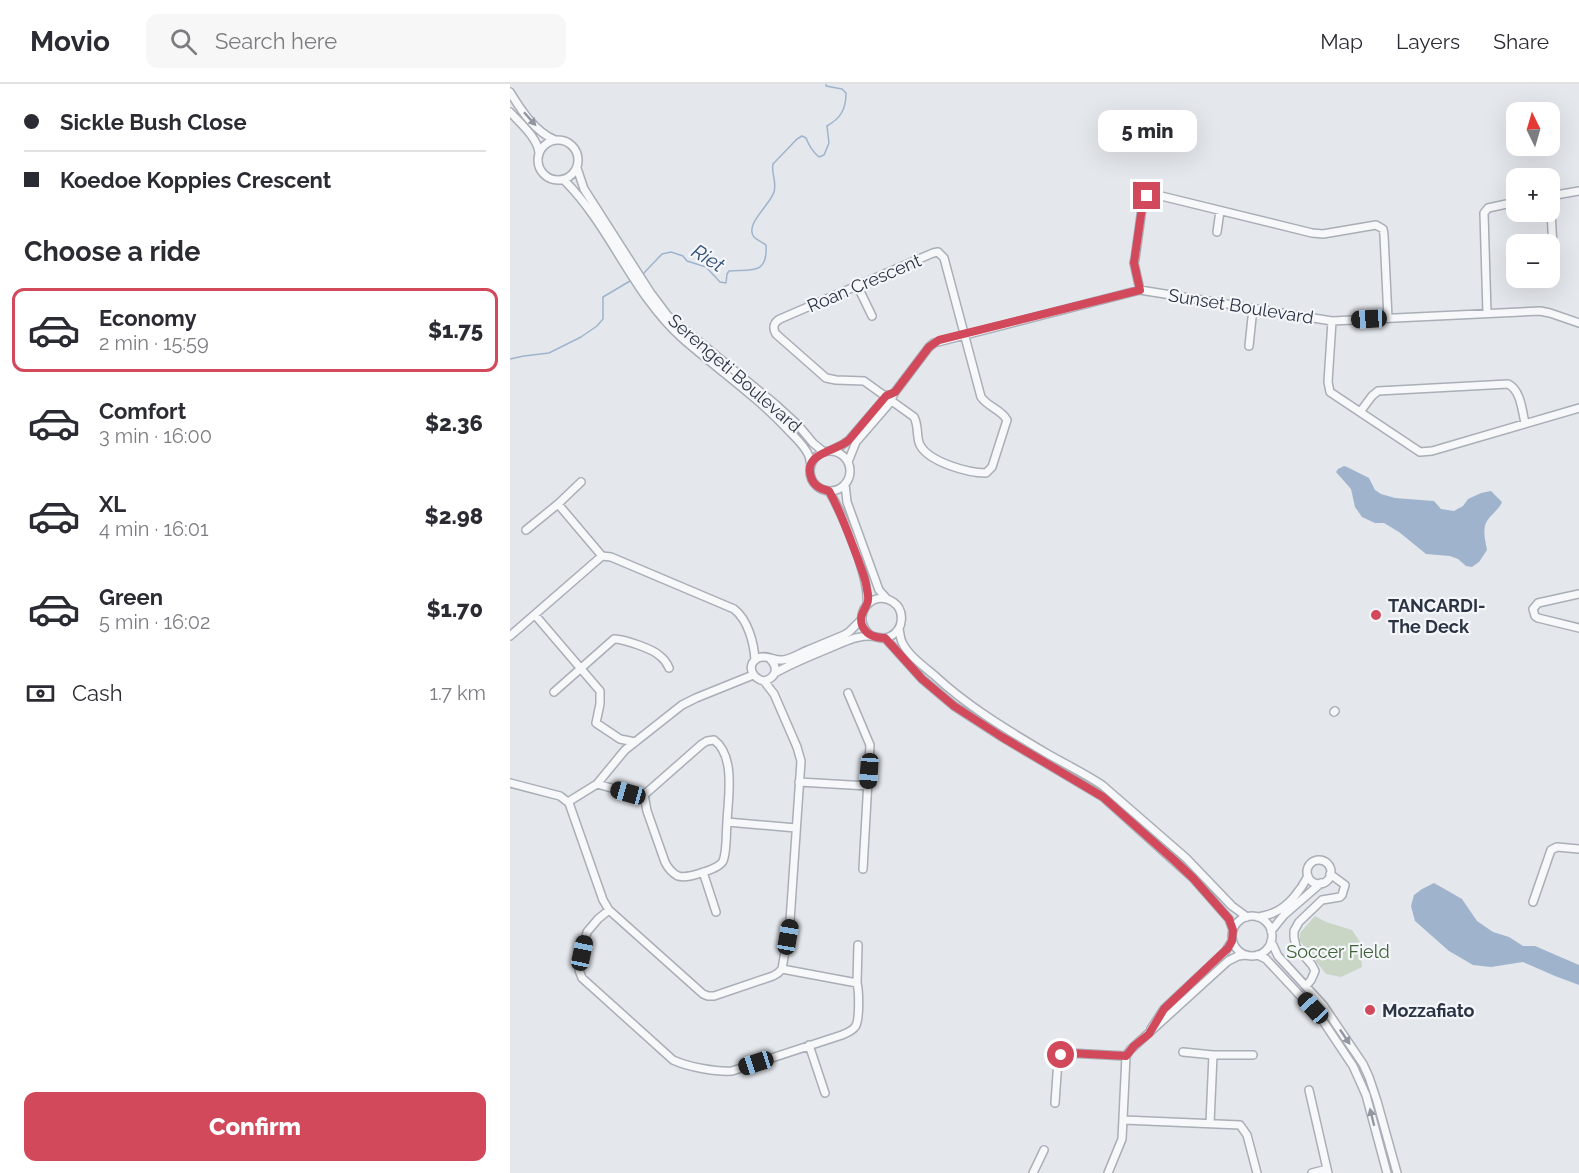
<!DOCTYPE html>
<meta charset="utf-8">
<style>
:root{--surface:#fff;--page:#f7f7f7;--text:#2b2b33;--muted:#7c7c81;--line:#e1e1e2;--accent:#d1495b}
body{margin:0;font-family:Raleway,sans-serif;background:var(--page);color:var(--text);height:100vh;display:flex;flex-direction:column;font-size:22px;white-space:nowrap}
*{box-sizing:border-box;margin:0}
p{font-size:20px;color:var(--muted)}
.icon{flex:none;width:33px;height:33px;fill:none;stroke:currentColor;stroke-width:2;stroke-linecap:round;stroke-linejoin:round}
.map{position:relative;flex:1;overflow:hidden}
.sheet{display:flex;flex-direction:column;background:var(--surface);width:510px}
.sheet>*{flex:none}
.banner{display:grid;align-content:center;height:132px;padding:0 24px;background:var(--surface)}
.needle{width:39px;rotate:355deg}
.fabs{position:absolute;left:996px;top:18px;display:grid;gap:12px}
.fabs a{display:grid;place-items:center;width:54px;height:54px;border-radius:12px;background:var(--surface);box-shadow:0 6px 24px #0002;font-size:30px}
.end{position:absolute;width:27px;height:27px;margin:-14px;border:8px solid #d1495b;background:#fff;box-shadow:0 0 0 3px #fff}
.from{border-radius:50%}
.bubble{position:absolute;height:42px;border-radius:12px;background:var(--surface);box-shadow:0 6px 24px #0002;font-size:20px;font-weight:800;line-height:42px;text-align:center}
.car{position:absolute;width:18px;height:36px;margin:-18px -9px;border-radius:8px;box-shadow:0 0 4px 2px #0007;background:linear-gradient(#222 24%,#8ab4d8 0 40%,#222 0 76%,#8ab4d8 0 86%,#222 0)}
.banner b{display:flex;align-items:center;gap:21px;height:57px;font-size:22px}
.banner b+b{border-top:2px solid var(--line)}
.banner i{width:15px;height:15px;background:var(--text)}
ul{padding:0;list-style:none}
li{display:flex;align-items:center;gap:18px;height:84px;margin:0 12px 9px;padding:0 12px;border:3px solid transparent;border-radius:12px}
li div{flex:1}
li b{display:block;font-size:22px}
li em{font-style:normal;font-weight:800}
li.selected{border-color:var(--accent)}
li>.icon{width:54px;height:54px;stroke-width:1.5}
h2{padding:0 24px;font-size:27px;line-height:72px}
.pay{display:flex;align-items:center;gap:15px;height:66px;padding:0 24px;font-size:22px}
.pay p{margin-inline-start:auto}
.button{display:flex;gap:12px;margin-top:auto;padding:12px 24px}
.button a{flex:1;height:69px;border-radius:12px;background:var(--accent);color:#fff;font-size:24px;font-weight:800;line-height:69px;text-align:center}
header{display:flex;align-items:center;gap:36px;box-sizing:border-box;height:84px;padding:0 30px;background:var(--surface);border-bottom:2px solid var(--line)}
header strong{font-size:28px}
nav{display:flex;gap:33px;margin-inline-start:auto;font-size:21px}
.search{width:420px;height:54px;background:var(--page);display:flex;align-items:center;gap:15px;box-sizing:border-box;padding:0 21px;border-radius:12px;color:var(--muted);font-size:22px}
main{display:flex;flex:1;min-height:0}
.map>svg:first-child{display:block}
.green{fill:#c9d6c5}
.water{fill:#9fb4cc}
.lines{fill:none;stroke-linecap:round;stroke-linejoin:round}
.stream{stroke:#9fb4cc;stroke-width:1.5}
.street-casing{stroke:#a9aeb7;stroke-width:10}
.street{stroke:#f7f8fa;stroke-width:7}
.oneway{fill:#9196a0}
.route{stroke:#d1495b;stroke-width:8}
.poi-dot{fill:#d1495b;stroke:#f4f6f9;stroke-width:2}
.labels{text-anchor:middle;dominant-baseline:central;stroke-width:4.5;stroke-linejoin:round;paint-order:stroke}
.street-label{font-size:18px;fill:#2b3445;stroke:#f4f6f9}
.poi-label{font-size:18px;font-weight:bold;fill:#2b3445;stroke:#f4f6f9;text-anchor:start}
.park-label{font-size:18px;fill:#3f6138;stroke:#f4f6f9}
.water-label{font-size:20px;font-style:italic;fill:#34527a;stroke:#f4f6f9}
</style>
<header>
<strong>Movio</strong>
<div class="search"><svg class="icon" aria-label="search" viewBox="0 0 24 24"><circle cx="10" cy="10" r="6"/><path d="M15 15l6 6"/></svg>Search here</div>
<nav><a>Map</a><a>Layers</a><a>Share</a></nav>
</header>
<main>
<section class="sheet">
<div class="banner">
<b><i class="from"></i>Sickle Bush Close</b>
<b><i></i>Koedoe Koppies Crescent</b>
</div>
<h2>Choose a ride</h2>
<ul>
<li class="selected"><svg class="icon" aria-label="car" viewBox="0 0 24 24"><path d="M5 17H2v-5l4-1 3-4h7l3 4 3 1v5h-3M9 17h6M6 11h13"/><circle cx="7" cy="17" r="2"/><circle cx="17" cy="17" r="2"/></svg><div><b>Economy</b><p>2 min · 15:59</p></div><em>$1.75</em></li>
<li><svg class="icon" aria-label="car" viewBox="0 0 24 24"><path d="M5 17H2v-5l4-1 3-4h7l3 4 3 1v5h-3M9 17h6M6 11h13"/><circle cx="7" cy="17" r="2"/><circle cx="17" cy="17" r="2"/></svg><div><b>Comfort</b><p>3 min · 16:00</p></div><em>$2.36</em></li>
<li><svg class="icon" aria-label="car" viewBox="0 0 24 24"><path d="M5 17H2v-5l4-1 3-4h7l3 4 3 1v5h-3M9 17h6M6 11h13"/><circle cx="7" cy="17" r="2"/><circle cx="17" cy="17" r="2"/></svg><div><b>XL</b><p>4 min · 16:01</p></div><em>$2.98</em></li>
<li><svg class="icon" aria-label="car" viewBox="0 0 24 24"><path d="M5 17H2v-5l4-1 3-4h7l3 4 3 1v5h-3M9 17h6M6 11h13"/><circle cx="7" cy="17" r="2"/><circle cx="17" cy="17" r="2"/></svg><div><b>Green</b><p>5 min · 16:02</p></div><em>$1.70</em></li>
</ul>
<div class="pay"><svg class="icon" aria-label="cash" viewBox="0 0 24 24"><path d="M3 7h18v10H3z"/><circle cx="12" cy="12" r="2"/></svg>Cash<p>1.7 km</p></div>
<div class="button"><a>Confirm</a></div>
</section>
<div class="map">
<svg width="1069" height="1089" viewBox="0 0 1069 1089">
<rect width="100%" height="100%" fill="#e4e7ec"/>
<path class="green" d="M 805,832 L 816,838 L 842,846 L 850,858 L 852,883 L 831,893 L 816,890 L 790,857 L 790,849 Z"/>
<path class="water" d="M 834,382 L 837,383 L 859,394 L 865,406 L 871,410 L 885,414 L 924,417 L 931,425 L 944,427 L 953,422 L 958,415 L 971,409 L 981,407 L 992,418 C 989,425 985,427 980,433 C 971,442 975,455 977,466 L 969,478 L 962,483 L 956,482 L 948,475 L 940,472 L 916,470 L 889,448 L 874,439 L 865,439 L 852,433 L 845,423 L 841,405 L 826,388 L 828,385 Z
M 924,799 L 952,815 L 967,837 L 983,848 L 999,853 L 1013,862 L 1025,862 L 1069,881 L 1069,901 L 1045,892 L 1013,878 L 981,883 L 963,881 L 939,867 L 905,837 L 901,822 L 904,811 L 912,805 Z"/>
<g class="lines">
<path class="stream" d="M 132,191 L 152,170 L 161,168 L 173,172 L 177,177 L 196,183 L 210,198 L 216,199 L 217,190 L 219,187 C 240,185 258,192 256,161 C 252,158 247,156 244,153 C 234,141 260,121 264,108 C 267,98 261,89 263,80 L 287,55 L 292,52 L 296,54 C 299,62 302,67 309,73 L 314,71 L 319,59 L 317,42 C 331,34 336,25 336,9 L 332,5 L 316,2 L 316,0
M 0,275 L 14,272 L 39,269 L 71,253 L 87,242 L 93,235 L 93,213 L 120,197"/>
<defs>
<path id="street" d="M 0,8 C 11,26 25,48 45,56
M 0,28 C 10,39 29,55 29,70
M28 76a20 20 0 1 1 40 0a20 20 0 1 1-40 0Z
M 67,84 L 74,105 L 140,208 L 158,232 L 265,320 L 288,341 L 303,359 L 314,368
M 54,96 C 101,143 122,209 172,254 C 207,285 247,312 279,347 C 286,354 295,362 299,372 C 300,375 300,378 301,381
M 1040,112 L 1043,162
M 1040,112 L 1069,107
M 707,148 L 710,127
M 428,168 L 434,174 L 471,313 C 478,323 492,326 497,336 L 482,383 L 476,389 C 458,389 419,378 410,361 C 406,353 409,342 404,333 L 354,297 L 326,296 L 316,294 L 266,250 C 262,244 264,238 270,235 L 423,169 Z
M 347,201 L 362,232
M 630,206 L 624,179 L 625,175 L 633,117 L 637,112 L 643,110 L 802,149 L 813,150 L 866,141 L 873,145 L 874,151 L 878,234
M 977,229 L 974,129 L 978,124 L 1006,118
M 822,237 L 818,298 L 820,308 L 910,368 L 922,367 L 1069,324
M 739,262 L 743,224
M 850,328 L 862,312 L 868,307 L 998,300 C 1011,306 1012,327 1015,339
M300 387a20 20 0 1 1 40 0a20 20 0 1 1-40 0Z
M 320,367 L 332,361 L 339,356 L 378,311
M 338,378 L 346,358 L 378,321 L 385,308 L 419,263 L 424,259 L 630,206 L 822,237 L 1030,227 L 1040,229 L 1069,239
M 335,400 L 337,418 L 369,506 L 377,515
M 319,407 C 333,431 360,494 357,521
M 48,420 L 92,472
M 16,446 L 48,420 L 71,398
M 1069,510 L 1028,519 L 1023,525 L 1025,532 L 1028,534 L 1069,544
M 25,531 L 90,607 L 90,620 L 86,639 L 110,655 L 125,658
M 389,545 C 390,549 390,554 392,558 C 398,571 413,582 424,591 C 457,622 497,646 536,669 C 555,680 574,689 592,701 L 676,774 L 722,822 L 737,833
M 0,552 L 92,472 L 101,473 L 224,525 C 238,536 244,559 245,576
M 375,554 L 412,595 L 444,622 L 492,653 L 593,713 L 683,794 L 719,835 L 723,846
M 260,575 C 269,584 266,594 254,597 C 243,595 235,581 248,574 C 256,570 264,577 272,576 C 280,576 290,569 298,566 C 310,561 322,556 334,551 L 339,548 L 351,536
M 265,589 C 281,580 298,573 315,566 C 325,562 335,557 345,554 C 350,553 354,552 359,552 C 367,552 373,557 381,552 C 394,545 395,526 383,518 C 363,504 338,532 361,552
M 44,608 L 104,555 C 114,555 143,565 150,572 C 154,575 157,579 159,584
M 338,609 L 360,661 L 353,785
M 824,628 L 825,627
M 289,698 L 358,702
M 0,699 L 50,712 L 59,719 L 93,816 L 99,826 L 193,910 L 198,912 L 204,912 L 263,892 L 268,889 L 272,885 L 280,837 L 291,677 L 287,663 L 264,610 L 254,597
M 87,700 L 134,713
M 58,718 L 87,700 L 115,666 L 172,621 L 186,614 L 243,591
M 217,738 C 216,748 217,768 213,777 C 209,785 177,795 168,792 C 162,789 158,784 155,778 L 137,727 L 134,711 L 192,660 L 197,657 L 204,656 C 226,672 218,714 217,738 L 286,744
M797 788a12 12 0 1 1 24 0a12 12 0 1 1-24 0Z
M 193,788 L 206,828
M 1023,818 L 1041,766 L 1047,763 L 1069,765
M 99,826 L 88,835 L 77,848 L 69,881 L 69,886 L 72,894 L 163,976 C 178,983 206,988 222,987 L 332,951 C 337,949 342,947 345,943 C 350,937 349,907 347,899 L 272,885
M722 852a20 20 0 1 1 40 0a20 20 0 1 1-40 0Z
M 748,833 C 753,832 759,831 763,829 C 778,823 791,806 798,792
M 761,847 L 774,831 L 811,799
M 761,857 L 768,872 L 813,921 L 853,980 L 859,993 L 867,1017 L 887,1089
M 748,871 L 756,875 L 811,934 L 843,982 L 856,1011 L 877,1089
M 347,899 L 348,861
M 796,902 L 801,896 L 805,887 L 802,881 L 786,863 L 784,853 L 784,847 L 789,838 L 812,816 L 830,813 L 832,811 L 835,801 L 820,790
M 641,945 L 654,925 L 715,868 L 722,857
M 299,961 L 315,1009
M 673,968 L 703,971 L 743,971
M 799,1006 L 818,1089
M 545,1019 L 548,976 L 551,971 L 559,969 L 616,972
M 614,1036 L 730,1041 L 737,1051 L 747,1089
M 700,1039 L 703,971
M 523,1089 L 534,1066
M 598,1089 L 612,1055 L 616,972 L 620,966 L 718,877 L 728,872 L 736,871
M 802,1089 L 817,1085"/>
</defs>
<use href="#street" class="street-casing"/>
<use href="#street" class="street"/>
</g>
<defs><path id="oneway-solid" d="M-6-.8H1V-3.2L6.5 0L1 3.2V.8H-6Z" transform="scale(1.5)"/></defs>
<g class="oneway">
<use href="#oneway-solid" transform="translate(20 35) rotate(48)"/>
<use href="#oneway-solid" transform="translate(835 953) rotate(56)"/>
<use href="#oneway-solid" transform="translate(862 1033) rotate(-104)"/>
</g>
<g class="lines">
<path class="route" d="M 551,971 L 559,969 L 616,972 L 624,962 L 639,950 L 654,925 L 718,864 L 722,857 L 723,846 L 719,835 L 683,794 L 665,777 L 593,713 L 492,653 L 444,622 L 412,595 L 375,554 C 365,554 356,551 352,541 C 349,532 354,527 357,520 C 359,516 358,510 357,506 C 356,495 351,485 348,475 C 339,452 331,428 319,407 C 310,405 303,401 301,393 C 293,368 326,368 339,356 L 376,312 L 385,308 L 419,263 L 429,256 L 630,206 L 624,179 L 633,117 L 637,112"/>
</g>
<g class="poi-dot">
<circle cx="866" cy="531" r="6"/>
<circle cx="860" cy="926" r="6"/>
</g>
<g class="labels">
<g class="street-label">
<text transform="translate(354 199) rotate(-23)">Roan Crescent</text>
<text transform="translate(731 222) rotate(9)">Sunset Boulevard</text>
<text transform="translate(225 289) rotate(41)">Serengeti Boulevard</text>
</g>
<g class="poi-label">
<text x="878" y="521">TANCARDI-<tspan x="878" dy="21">The Deck</tspan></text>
<text x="872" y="926">Mozzafiato</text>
</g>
<g class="park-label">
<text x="828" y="867">Soccer Field</text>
</g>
<g class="water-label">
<text transform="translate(198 174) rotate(32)">Riet</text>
</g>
</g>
</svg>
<div class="fabs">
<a><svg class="needle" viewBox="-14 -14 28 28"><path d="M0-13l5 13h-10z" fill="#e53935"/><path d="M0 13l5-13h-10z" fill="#7c7c81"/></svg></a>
<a>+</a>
<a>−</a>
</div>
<i class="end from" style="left:551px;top:971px"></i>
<i class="end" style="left:637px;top:112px"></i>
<div class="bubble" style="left:588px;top:26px;width:99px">5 min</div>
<i class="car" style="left:859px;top:235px;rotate:267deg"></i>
<i class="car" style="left:359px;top:687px;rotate:184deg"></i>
<i class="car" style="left:118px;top:709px;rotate:286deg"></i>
<i class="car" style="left:278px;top:853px;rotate:10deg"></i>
<i class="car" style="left:72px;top:869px;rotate:12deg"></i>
<i class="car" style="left:803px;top:924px;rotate:317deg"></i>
<i class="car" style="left:246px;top:979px;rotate:252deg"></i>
</div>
</main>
